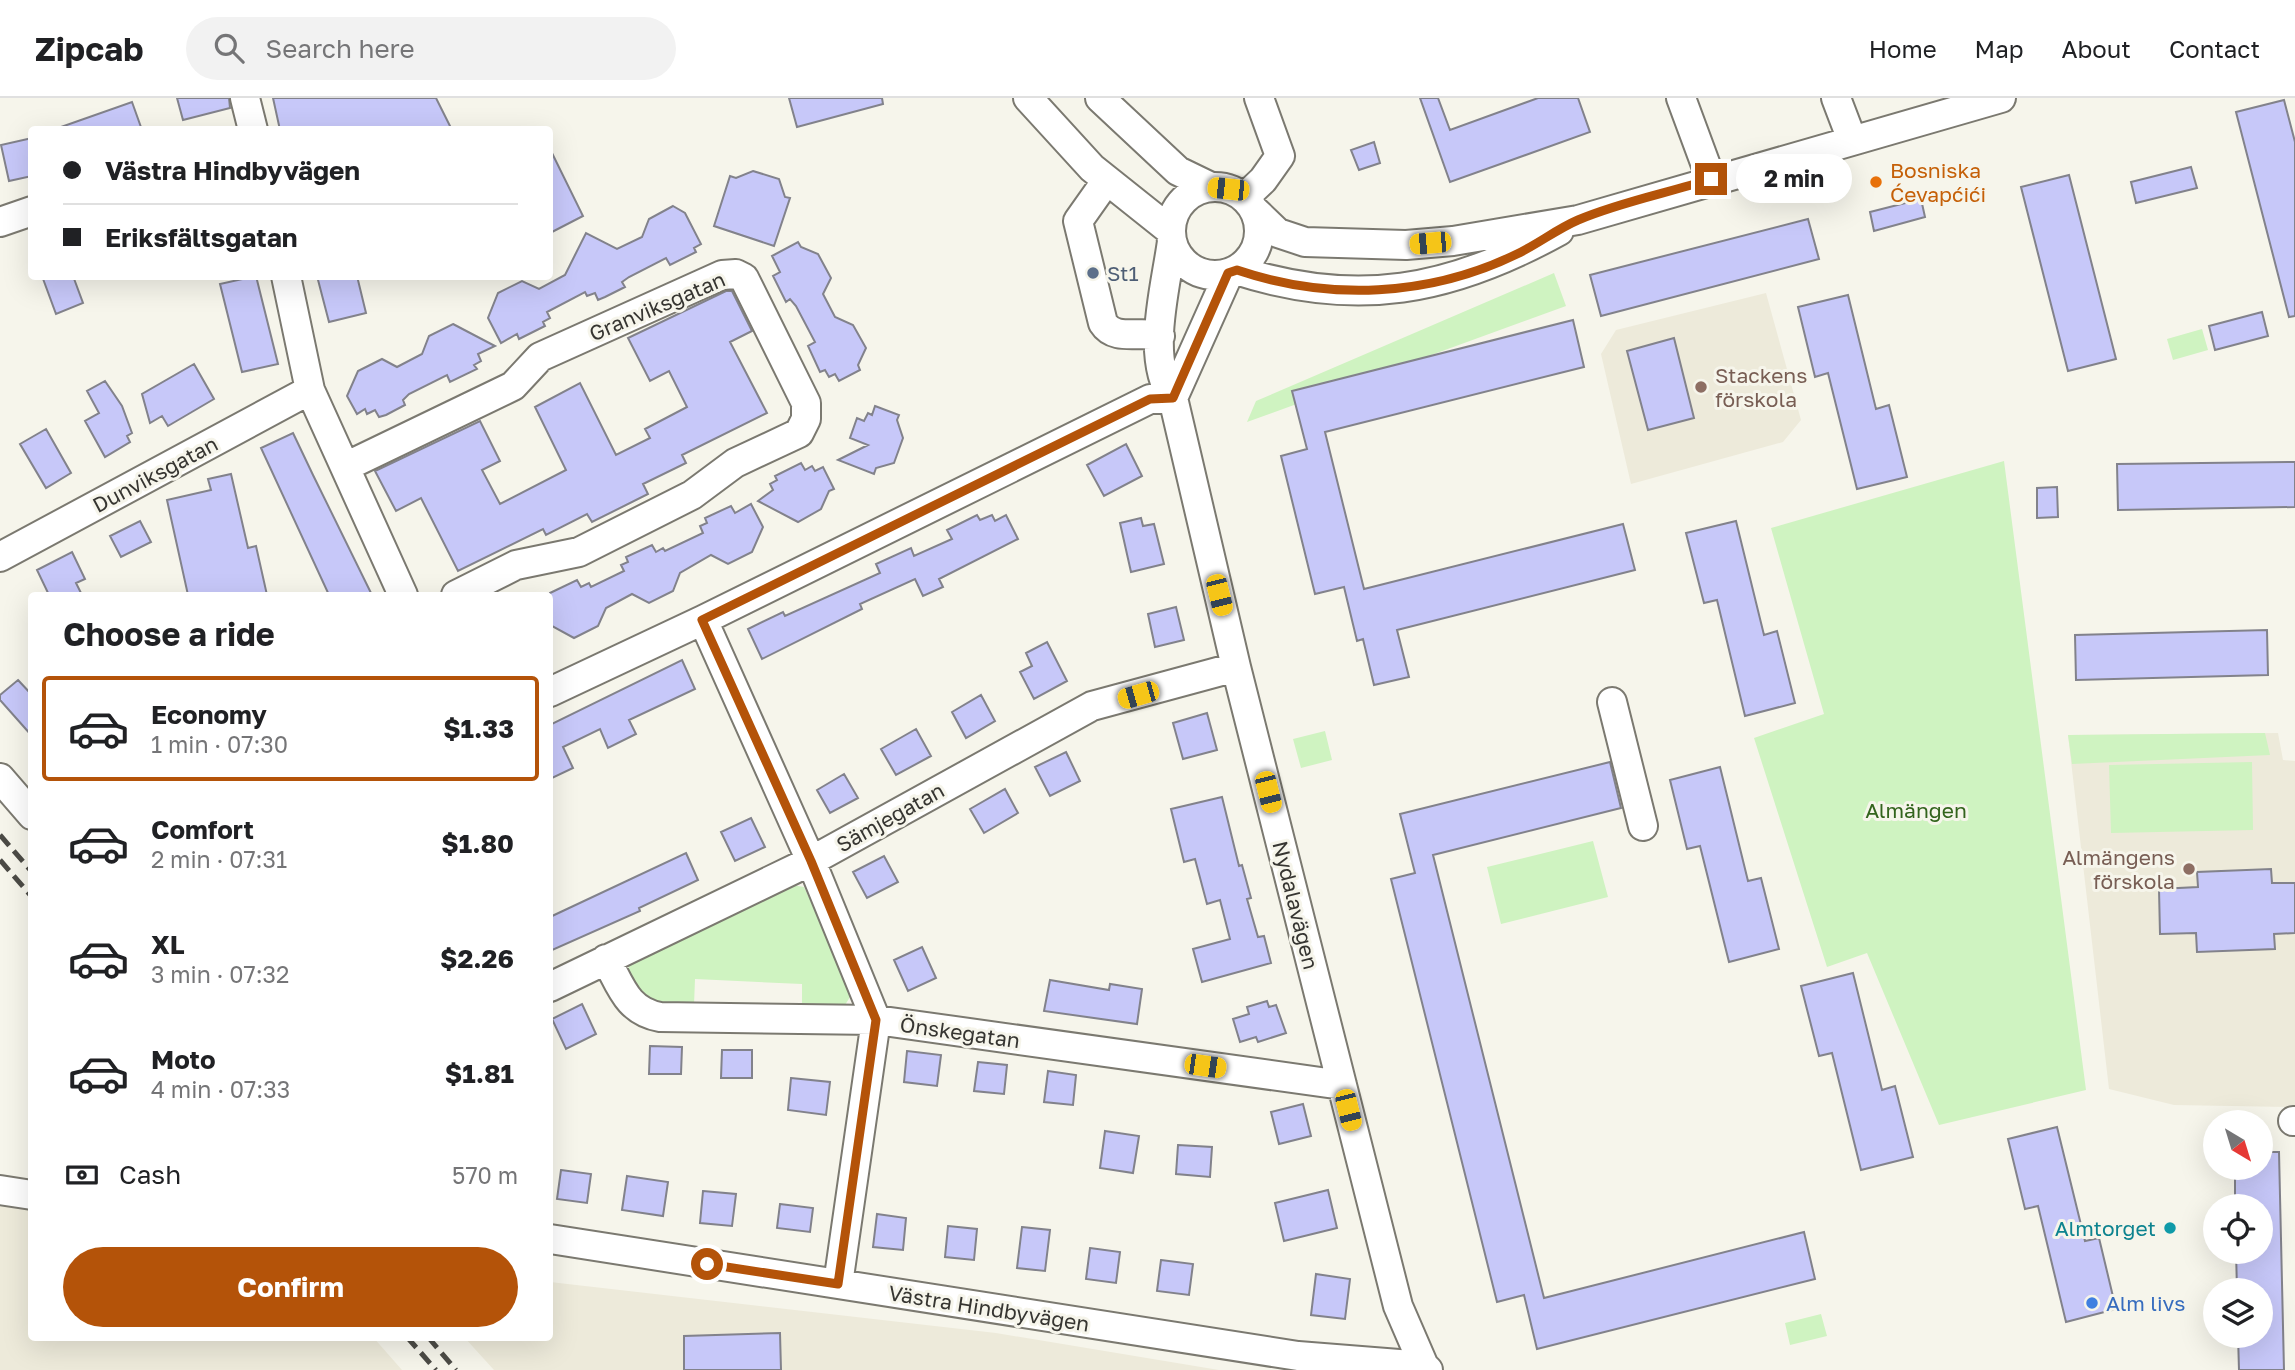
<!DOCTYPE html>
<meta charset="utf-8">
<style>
:root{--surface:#fff;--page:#f2f2f2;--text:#202124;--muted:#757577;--line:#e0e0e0;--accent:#b45309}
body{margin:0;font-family:"Golos Text",sans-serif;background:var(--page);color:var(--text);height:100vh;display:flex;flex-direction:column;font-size:26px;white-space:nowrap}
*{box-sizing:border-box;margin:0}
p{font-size:23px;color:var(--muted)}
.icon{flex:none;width:38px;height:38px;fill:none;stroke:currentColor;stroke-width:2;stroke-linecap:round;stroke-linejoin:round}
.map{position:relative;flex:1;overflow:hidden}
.details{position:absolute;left:28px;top:494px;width:525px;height:749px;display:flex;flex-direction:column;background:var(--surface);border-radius:7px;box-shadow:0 7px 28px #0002}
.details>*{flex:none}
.hud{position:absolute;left:28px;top:28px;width:525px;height:154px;border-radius:7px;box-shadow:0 7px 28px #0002;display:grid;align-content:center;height:154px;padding:0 35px;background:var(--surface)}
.needle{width:46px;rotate:142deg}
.fabs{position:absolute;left:2203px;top:1012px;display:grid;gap:14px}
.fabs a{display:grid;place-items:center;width:70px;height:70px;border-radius:50%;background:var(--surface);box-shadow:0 7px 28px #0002;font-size:35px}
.end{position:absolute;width:32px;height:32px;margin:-16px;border:9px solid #b45309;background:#fff;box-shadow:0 0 0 4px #fff}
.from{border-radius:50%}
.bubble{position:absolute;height:49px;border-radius:24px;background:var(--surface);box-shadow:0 7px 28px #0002;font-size:23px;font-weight:700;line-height:49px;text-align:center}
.car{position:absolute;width:21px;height:42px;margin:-21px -10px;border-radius:9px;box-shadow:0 0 5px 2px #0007;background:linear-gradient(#f5c518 24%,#345 0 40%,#f5c518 0 76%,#345 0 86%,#f5c518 0)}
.hud b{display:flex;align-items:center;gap:24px;height:66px;font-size:26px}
.hud b+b{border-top:2px solid var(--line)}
.hud i{width:18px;height:18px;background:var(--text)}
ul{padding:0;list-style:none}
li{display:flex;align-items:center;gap:21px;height:105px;margin:0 14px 10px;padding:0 21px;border:4px solid transparent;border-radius:7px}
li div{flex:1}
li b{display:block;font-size:26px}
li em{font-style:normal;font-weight:700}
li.selected{border-color:var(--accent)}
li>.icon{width:63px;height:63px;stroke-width:1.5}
h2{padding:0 35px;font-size:32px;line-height:84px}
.pay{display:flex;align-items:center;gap:18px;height:77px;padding:0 35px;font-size:26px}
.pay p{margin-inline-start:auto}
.action{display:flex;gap:14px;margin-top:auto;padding:14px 35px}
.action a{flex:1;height:80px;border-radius:42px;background:var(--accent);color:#fff;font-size:28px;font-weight:700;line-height:80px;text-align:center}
header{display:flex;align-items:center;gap:42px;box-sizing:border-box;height:98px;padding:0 35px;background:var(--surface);border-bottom:2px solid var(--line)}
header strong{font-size:33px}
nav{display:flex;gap:38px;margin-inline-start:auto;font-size:24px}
.search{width:490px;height:63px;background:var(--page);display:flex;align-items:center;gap:18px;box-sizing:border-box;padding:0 24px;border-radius:38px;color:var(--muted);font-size:26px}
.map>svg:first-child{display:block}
.built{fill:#edeada}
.green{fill:#cff3c1}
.building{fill:#c7c8f9;stroke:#82828b;stroke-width:2}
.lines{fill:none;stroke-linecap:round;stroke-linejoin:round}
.minor-casing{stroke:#7b7970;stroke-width:32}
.minor{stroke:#fff;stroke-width:28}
.rail{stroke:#4c4b46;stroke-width:5;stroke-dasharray:14 7;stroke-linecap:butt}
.route{stroke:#b45309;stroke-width:9}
.food-dot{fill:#e8710a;stroke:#f6f5eb;stroke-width:2.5}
.service-dot{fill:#5c6f8a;stroke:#f6f5eb;stroke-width:2.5}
.education-dot{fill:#8d6e63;stroke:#f6f5eb;stroke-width:2.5}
.culture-dot{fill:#0f9aa8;stroke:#f6f5eb;stroke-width:2.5}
.shop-dot{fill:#3f7fe0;stroke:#f6f5eb;stroke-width:2.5}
.labels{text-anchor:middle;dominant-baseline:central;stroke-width:6;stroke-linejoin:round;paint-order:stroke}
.food-label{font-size:21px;fill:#c56008;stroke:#f6f5eb;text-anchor:start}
.service-label{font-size:21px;fill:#4e5e75;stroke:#f6f5eb;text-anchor:start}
.street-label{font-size:21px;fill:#363531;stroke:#f6f5eb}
.education-label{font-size:21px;fill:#785e54;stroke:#f6f5eb;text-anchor:start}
.park-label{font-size:21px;fill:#33641d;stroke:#f6f5eb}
.culture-label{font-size:21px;fill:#0d838f;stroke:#f6f5eb;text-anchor:end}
.shop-label{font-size:21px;fill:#366cbe;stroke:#f6f5eb;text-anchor:start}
</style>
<header>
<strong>Zipcab</strong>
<div class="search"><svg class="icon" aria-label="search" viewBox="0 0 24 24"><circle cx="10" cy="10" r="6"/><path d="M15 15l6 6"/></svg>Search here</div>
<nav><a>Home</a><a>Map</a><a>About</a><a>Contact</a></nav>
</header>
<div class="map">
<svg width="2295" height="1272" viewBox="0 0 2295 1272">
<rect width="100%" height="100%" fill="#f6f5eb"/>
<path class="built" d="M 1766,195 L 1801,322 L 1783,344 L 1631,386 L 1601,256 L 1616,232 Z
M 2278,635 L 2283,662 L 2295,663 L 2295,1009 L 2174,1007 L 2109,991 L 2068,637 Z
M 0,1107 L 31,1111 L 32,1239 L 373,1239 L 402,1272 L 0,1272 Z
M 550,1184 L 996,1235 L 1219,1272 L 494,1272 L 464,1239 L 550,1239 Z"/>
<path class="green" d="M 1554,175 L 1566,208 L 1247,324 L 1256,303 Z
M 2202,231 L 2208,252 L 2173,262 L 2167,241 Z
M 2004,363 L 2086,992 L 1939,1027 L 1867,855 L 1827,869 L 1754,640 L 1824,616 L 1771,430 Z
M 1325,633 L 1332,662 L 1301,670 L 1293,641 Z
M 2265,635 L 2270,657 L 2072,666 L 2068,637 Z
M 2252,664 L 2253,732 L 2111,735 L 2109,667 Z
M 1593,743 L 1608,799 L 1501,826 L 1487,769 Z
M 786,786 L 804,789 L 853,894 L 842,912 L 802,912 L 802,886 L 695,881 L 694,907 L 644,906 L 628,882 L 629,860 Z
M 1821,1216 L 1827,1238 L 1790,1247 L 1785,1225 Z"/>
<path class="building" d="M 177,0 L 229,0 L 230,10 L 183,22 Z
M 273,0 L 436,0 L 452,32 L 280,32 Z
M 789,0 L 882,0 L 883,6 L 797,29 Z
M 1420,0 L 1438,0 L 1450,32 L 1538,0 L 1578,0 L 1590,34 L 1450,84 Z
M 2284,2 L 2295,44 L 2295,218 L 2289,219 L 2236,14 Z
M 132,4 L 142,32 L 61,32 L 61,29 Z
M 32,40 L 32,78 L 9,83 L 1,47 Z
M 1374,44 L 1380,65 L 1359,72 L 1351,52 Z
M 550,51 L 583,118 L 550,135 Z
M 2191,69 L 2197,90 L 2136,105 L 2131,84 Z
M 753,73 L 779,81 L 785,99 L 790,100 L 774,148 L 714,128 L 730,78 L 736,80 Z
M 2069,77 L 2116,261 L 2068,273 L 2021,89 Z
M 1921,101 L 1925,119 L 1874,133 L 1870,114 Z
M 673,108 L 685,115 L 701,146 L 694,150 L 696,154 L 670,167 L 666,160 L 629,179 L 622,184 L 625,189 L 605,199 L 598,202 L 595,195 L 587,198 L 585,194 L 547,214 L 550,220 L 543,224 L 545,228 L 519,241 L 517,236 L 501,245 L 488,220 L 498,195 L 522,183 L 539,191 L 565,177 L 586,135 L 617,151 L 642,139 L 649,121 Z
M 1808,121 L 1819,161 L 1601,218 L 1590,177 Z
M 798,144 L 801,149 L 818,156 L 831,180 L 823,196 L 835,219 L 853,227 L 866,250 L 858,267 L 860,272 L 839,283 L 835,276 L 829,279 L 825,272 L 820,274 L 808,248 L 815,244 L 796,208 L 790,201 L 786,204 L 773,178 L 780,174 L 772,158 Z
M 42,178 L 73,178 L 83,205 L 56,216 Z
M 256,178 L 278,266 L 242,274 L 220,186 Z
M 317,178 L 357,178 L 366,215 L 329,224 Z
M 726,193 L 732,193 L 752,233 L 730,244 L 767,315 L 682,357 L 686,365 L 643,386 L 648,396 L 592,424 L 587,416 L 546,437 L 543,431 L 458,473 L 421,400 L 396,413 L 375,373 L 480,323 L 500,363 L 482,372 L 500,406 L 566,372 L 535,309 L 580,285 L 616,357 L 650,340 L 645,331 L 687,309 L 669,273 L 650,283 L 628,240 Z
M 1848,197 L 1876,311 L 1889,307 L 1907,379 L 1857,391 L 1828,275 L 1815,279 L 1798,209 Z
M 2262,214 L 2268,238 L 2215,252 L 2209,228 Z
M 1573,222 L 1584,269 L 1325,334 L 1364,491 L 1623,426 L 1635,472 L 1397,532 L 1409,579 L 1374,587 L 1363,541 L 1357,543 L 1344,489 L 1315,496 L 1281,358 L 1307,351 L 1292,293 Z
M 453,226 L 495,248 L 478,256 L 481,263 L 474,267 L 477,271 L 450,284 L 447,277 L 409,296 L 403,302 L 405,307 L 386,317 L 379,319 L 375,312 L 367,316 L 365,311 L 357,316 L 347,298 L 358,273 L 382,261 L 397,269 L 422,256 L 429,238 Z
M 1674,240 L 1694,320 L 1648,332 L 1627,253 Z
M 194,266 L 214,301 L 168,328 L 162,318 L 150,325 L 142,296 Z
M 105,283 L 122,308 L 132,335 L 127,338 L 130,344 L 105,359 L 85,323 L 99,315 L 87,293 Z
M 875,308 L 899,317 L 897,322 L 903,340 L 894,365 L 876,370 L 874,376 L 838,362 L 868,347 L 850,340 L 857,320 L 864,323 L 868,315 L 872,317 Z
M 46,331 L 71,375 L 46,390 L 20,346 Z
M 293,335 L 313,377 L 372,497 L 329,497 L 261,350 Z
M 1126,346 L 1142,378 L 1104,398 L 1087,367 Z
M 2295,364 L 2295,409 L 2118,412 L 2117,366 Z
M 801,365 L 805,372 L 812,368 L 815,373 L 823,369 L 834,391 L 829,393 L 821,411 L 798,424 L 758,403 L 773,392 L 770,386 L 777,382 L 775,378 Z
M 231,376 L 248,450 L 256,448 L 267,497 L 188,497 L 167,402 L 211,392 L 208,381 Z
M 2057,389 L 2058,419 L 2037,420 L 2037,390 Z
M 751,406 L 763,429 L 752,454 L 728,466 L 711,457 L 680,475 L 673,493 L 649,505 L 632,496 L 606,510 L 598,528 L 574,540 L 550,527 L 550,495 L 577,482 L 581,489 L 589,485 L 591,489 L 624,473 L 621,467 L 628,464 L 626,459 L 652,447 L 656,454 L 663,450 L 665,453 L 703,435 L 700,428 L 707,425 L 705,420 L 731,408 L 735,415 Z
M 977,417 L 980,422 L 992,417 L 995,423 L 1006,417 L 1018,441 L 939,481 L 943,489 L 923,498 L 915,481 L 860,506 L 862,511 L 762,561 L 748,531 L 783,514 L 785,518 L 880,475 L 876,466 L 911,450 L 914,458 L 952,441 L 947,432 Z
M 1141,420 L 1143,428 L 1154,426 L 1164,466 L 1131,474 L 1120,425 Z
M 140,423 L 151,444 L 121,459 L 110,438 Z
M 1736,423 L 1764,537 L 1777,533 L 1795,605 L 1745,618 L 1717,502 L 1704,505 L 1686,435 Z
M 72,454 L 85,481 L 76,485 L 82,497 L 49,497 L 37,472 Z
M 1176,509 L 1184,542 L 1155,549 L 1148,516 Z
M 2267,532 L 2268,577 L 2076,582 L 2075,537 Z
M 1047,544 L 1067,583 L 1034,601 L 1020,574 L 1032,568 L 1026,555 Z
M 682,562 L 695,591 L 629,622 L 636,636 L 608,650 L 600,631 L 563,649 L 573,670 L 550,681 L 550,621 L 552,626 Z
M 18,582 L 32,597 L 32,638 L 0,602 L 0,597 Z
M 981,597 L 995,623 L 966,640 L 952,614 Z
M 1207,615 L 1217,652 L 1183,661 L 1173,625 Z
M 916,631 L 931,658 L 896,677 L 881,651 Z
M 1066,654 L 1080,683 L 1050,698 L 1035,669 Z
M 1610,664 L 1621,710 L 1433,757 L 1544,1200 L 1804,1134 L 1815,1181 L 1537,1251 L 1524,1197 L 1497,1204 L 1391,781 L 1415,775 L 1400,716 Z
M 1720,669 L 1748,783 L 1761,780 L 1779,851 L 1729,864 L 1700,748 L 1687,751 L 1670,682 Z
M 844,676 L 858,700 L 830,715 L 817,692 Z
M 1005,691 L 1018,715 L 984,735 L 970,711 Z
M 1222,699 L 1239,768 L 1242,767 L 1251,800 L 1247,801 L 1258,839 L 1264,838 L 1271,865 L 1202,884 L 1193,851 L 1230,841 L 1220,802 L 1207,806 L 1195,761 L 1184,764 L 1171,711 Z
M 751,720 L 765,749 L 735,763 L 721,734 Z
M 686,755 L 698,782 L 639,810 L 640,813 L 550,853 L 550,819 Z
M 884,758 L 898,784 L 867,800 L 853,774 Z
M 2271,771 L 2272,785 L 2295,785 L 2295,835 L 2274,836 L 2275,851 L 2197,854 L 2196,835 L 2160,836 L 2159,791 L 2198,789 L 2197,774 Z
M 922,849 L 936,880 L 908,893 L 894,862 Z
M 1853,875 L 1882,992 L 1895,988 L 1913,1059 L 1861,1072 L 1832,955 L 1819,958 L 1801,888 Z
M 1050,882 L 1109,892 L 1110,886 L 1142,891 L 1137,926 L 1044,913 Z
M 1267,903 L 1269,909 L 1276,907 L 1286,935 L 1258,944 L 1256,939 L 1240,944 L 1233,921 L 1249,916 L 1247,909 Z
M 582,906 L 596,936 L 566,951 L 552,921 Z
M 650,948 L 682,949 L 681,976 L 649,976 Z
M 722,952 L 752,952 L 752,980 L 721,980 Z
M 907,953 L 941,957 L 937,988 L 904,984 Z
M 978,964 L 1007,967 L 1004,996 L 974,993 Z
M 1048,973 L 1076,977 L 1073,1007 L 1044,1004 Z
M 791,980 L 830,984 L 826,1017 L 788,1012 Z
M 1303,1006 L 1311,1038 L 1279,1046 L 1271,1014 Z
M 2057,1029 L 2085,1143 L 2099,1140 L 2116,1211 L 2066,1224 L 2038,1108 L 2025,1111 L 2008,1041 Z
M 1105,1033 L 1139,1038 L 1133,1075 L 1100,1070 Z
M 1178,1047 L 1212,1049 L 1210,1079 L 1176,1076 Z
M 2261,1054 L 2279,1054 L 2284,1272 L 2239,1272 L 2238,1237 L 2261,1237 L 2261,1192 L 2237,1192 L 2236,1153 L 2261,1153 L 2261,1108 L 2235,1108 L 2235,1069 L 2261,1069 Z
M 561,1072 L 591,1076 L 587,1105 L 557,1101 Z
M 627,1078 L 668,1084 L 663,1118 L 622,1112 Z
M 1328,1092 L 1337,1130 L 1284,1143 L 1275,1105 Z
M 703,1093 L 736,1096 L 732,1128 L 700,1125 Z
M 780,1106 L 813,1110 L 810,1134 L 777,1130 Z
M 877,1116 L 906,1120 L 903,1152 L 873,1149 Z
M 948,1128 L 977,1131 L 974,1162 L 945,1159 Z
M 1022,1129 L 1050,1132 L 1045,1173 L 1017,1170 Z
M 1090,1150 L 1120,1154 L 1116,1185 L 1086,1181 Z
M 1161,1162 L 1193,1166 L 1189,1197 L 1157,1193 Z
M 1316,1176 L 1350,1181 L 1345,1221 L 1311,1217 Z
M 780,1235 L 781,1272 L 684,1272 L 684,1238 Z"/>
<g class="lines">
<defs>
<path id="minor" d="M 245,0 L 253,32
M 1028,0 L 1092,70 L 1171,133
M 1100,0 L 1178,73 L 1211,89
M 1681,0 L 1711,81
M 1836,0 L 1852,42
M 1107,82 L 1078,123 L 1103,225 C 1115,244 1141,232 1160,238
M1171 133a44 44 0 1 1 88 0a44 44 0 1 1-88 0Z
M 1244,100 L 1263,82 L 1280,58 L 1259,0
M 1254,112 L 1278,135 L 1305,144 L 1406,147 L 1453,143 L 1578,122 L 2001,0
M 0,124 L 32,113
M 1172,143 C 1166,189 1145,260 1173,300 L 1236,569 L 1398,1208 L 1424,1268
M 1236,172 C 1357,211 1450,193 1559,133
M 286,178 L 310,292 L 403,497
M 1173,300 L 1229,175
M 345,369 L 513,288 L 540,259 L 722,177 L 736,176 L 744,180 L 806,305 L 806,321 L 799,335 L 735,365 L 692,397 L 579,454 L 516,467 L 456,497
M 0,459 L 310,292
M 703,522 L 811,763 L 876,922 L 838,1186
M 550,594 L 703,522 L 1150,301 L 1173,300
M 1612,604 L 1643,728
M 0,680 L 32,717
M 606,861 C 621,888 627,913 660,919 L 876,922 L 1342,987
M 550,889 L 811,763 L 1092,608 L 1236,569
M 2293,1023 L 2295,1023
M 0,1092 L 32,1097
M 550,1141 L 1298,1258 L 1424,1268 L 1428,1272"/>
</defs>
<use href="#minor" class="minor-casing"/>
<use href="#minor" class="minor"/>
<path class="rail" d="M 0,737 L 32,774
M 0,762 L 32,799
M 407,1239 L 436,1272
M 428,1239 L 456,1272"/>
</g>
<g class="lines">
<path class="route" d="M 707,1166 L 838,1186 L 876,922 L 811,763 L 702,522 L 1150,301 L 1173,300 L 1228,175 L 1237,172 C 1329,203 1429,199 1517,156 C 1538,146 1557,131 1578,122 C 1620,104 1668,95 1711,81"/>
</g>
<circle class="food-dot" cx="1876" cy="84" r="7"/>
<circle class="service-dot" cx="1093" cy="175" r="7"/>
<g class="education-dot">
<circle cx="1701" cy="289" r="7"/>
<circle cx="2189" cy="771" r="7"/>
</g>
<circle class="culture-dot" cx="2170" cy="1130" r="7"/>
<circle class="shop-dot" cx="2092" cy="1205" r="7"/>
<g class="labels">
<g class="food-label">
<text x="1890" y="72">Bosniska<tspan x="1890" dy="24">Ćevapćići</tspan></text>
</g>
<g class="service-label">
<text x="1107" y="175">St1</text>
</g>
<g class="street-label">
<text transform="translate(657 208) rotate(-23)">Granviksgatan</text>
<text transform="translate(155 376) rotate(-28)">Dunviksgatan</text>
<text transform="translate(890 719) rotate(-29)">Sämjegatan</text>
<text transform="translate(1296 807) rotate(76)">Nydalavägen</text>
<text transform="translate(960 934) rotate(8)">Önskegatan</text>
<text transform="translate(989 1210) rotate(9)">Västra Hindbyvägen</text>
</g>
<g class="education-label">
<text x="1715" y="277">Stackens<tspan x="1715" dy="24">förskola</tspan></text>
<text x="2175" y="759" text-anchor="end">Almängens<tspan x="2175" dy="24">förskola</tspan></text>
</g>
<g class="park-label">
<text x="1916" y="712">Almängen</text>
</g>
<g class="culture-label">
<text x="2156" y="1130">Almtorget</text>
</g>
<g class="shop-label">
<text x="2106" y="1205">Alm livs</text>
</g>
</g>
</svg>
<div class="fabs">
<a><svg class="needle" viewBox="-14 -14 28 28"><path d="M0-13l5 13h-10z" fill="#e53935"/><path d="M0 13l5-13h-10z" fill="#757577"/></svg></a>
<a><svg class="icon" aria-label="locate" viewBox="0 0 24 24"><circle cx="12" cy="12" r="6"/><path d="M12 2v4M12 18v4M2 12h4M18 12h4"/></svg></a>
<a><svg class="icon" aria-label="layers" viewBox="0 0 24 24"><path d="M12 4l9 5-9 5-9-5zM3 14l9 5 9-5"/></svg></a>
</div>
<i class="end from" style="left:707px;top:1166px"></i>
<i class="end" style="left:1711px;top:81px"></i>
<div class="bubble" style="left:1736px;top:56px;width:116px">2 min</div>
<i class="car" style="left:1228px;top:91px;rotate:276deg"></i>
<i class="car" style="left:1430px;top:145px;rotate:265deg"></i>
<i class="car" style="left:1219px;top:497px;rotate:166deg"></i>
<i class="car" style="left:1138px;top:597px;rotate:254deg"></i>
<i class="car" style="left:1268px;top:694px;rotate:166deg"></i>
<i class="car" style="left:1205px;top:968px;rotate:98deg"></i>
<i class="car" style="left:1348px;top:1012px;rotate:166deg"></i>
<div class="hud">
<b><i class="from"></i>Västra Hindbyvägen</b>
<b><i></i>Eriksfältsgatan</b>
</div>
<section class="details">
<h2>Choose a ride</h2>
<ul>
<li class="selected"><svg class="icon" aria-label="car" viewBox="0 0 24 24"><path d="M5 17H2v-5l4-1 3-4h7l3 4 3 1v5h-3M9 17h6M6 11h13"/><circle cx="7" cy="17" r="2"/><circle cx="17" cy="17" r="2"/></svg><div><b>Economy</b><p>1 min · 07:30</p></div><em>$1.33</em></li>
<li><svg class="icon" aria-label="car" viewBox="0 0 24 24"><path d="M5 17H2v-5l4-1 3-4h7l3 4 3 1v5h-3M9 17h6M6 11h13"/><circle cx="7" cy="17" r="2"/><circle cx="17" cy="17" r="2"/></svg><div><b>Comfort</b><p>2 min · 07:31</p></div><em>$1.80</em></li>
<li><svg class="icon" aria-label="car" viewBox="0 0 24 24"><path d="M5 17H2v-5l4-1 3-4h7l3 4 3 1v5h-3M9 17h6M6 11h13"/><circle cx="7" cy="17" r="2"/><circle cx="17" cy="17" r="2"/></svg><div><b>XL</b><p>3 min · 07:32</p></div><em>$2.26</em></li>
<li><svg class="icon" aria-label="car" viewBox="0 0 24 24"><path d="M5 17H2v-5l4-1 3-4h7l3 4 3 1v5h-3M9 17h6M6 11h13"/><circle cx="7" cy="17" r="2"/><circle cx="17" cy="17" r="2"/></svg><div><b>Moto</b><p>4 min · 07:33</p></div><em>$1.81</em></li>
</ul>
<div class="pay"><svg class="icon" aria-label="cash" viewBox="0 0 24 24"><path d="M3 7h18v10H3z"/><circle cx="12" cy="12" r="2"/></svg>Cash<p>570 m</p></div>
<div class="action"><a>Confirm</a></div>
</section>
</div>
